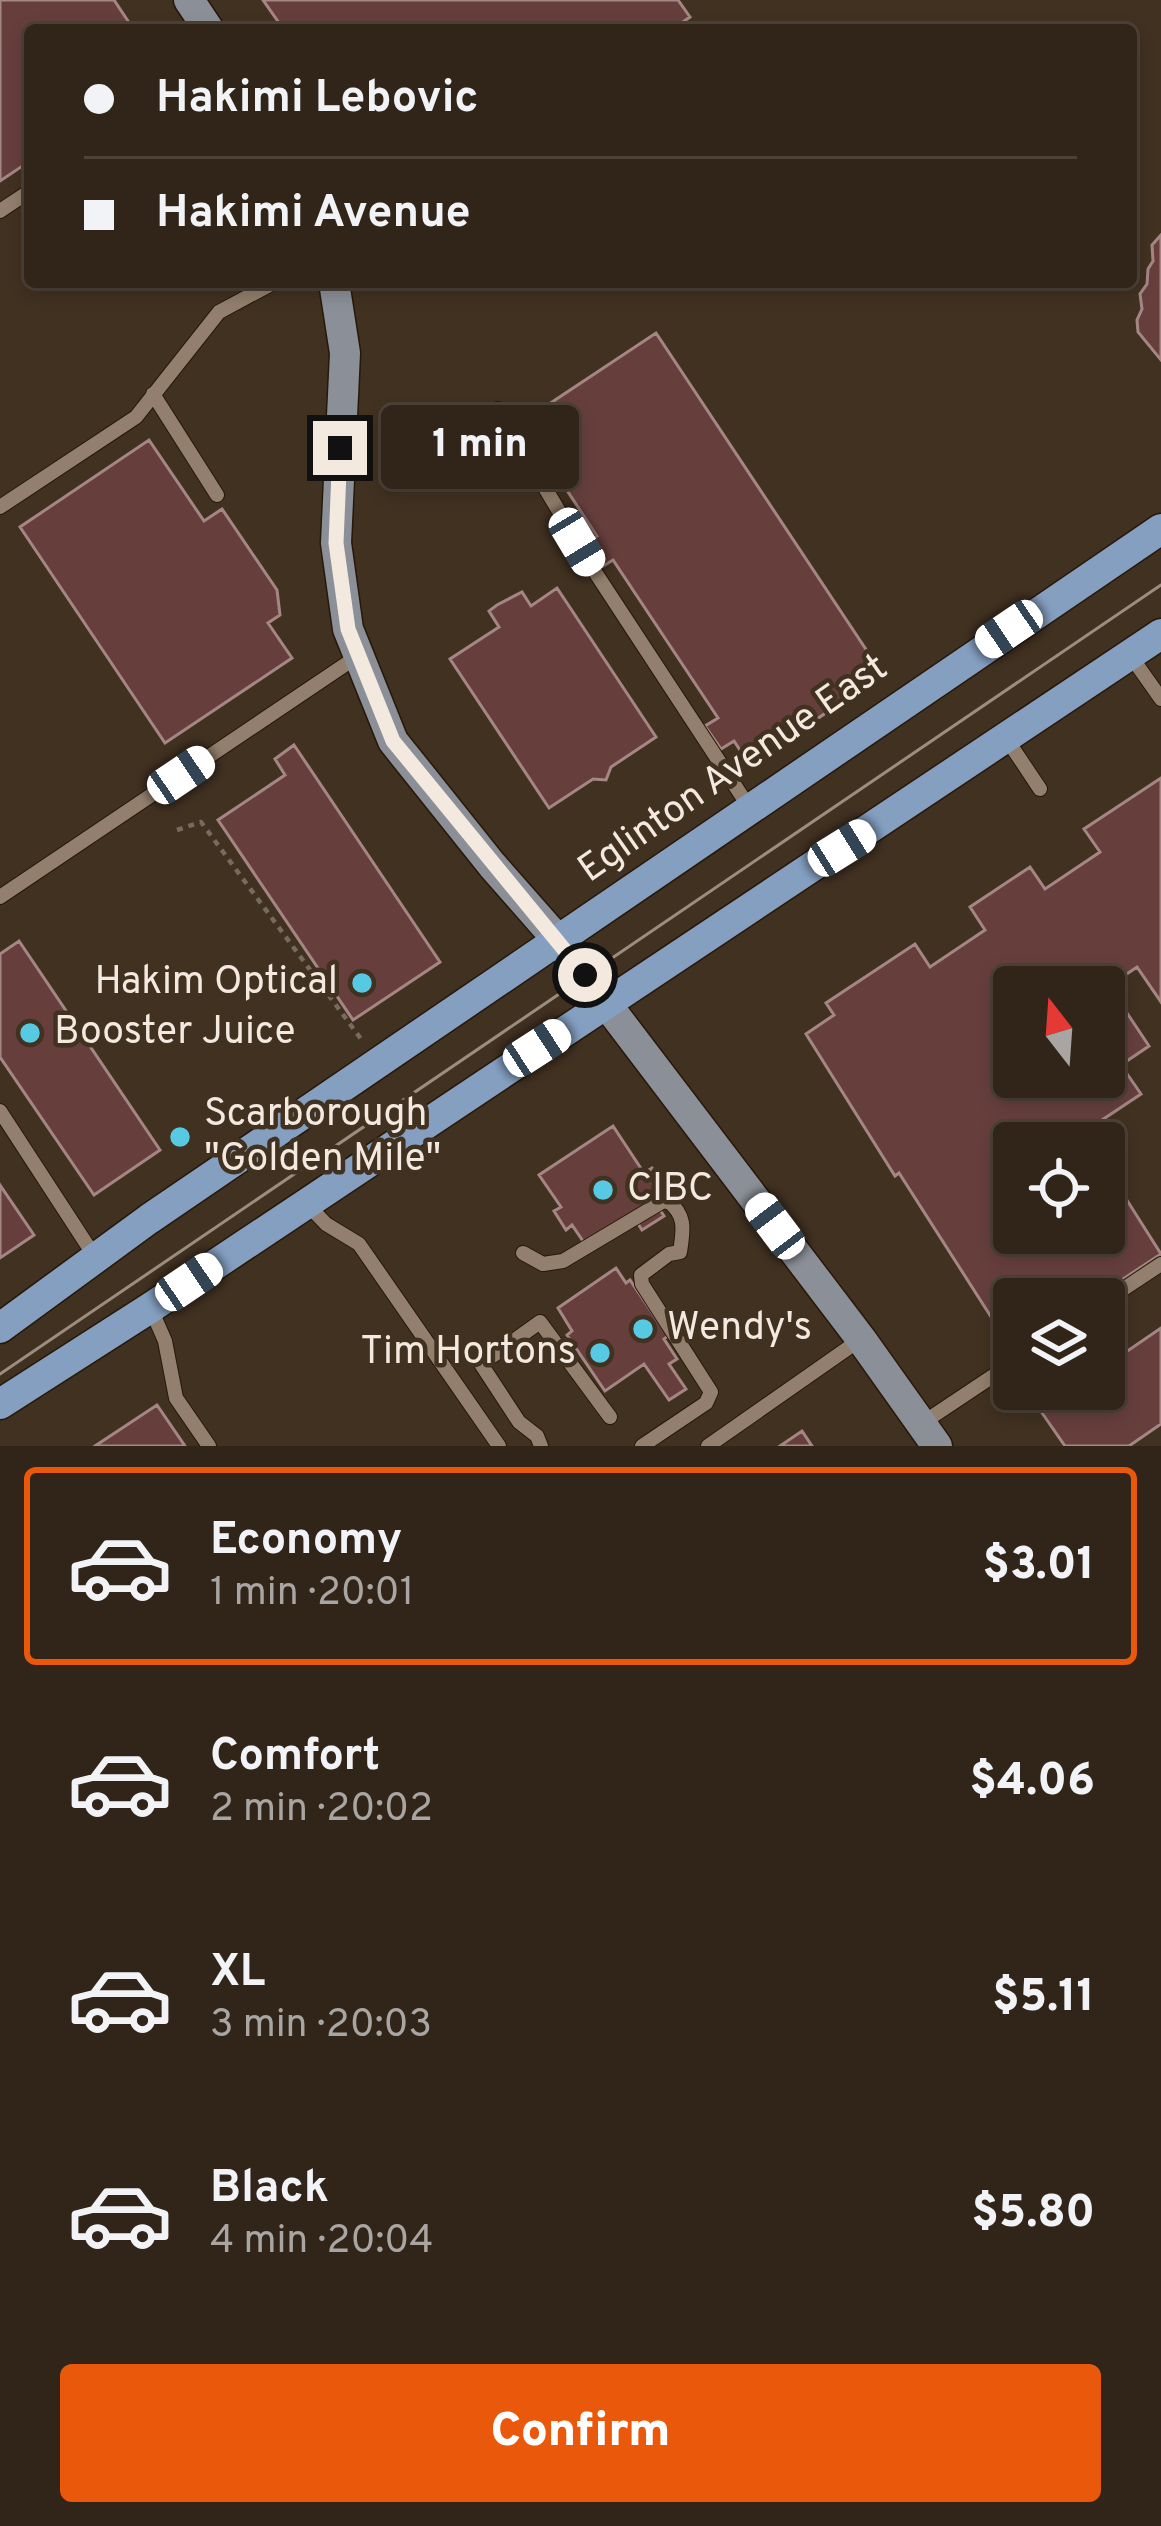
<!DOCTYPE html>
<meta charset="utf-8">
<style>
:root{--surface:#312519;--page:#3d3126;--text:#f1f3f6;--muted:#a8a5a2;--line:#4c4238;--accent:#ea580c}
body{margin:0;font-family:Overpass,sans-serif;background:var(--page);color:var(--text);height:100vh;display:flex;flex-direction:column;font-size:45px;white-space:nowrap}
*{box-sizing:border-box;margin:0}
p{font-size:39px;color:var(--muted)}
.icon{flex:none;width:66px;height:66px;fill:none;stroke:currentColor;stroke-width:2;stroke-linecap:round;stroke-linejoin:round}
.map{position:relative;height:1446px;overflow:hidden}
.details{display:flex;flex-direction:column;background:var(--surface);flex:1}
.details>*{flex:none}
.hud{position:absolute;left:24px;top:24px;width:1113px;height:264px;border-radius:12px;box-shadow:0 6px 18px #0003,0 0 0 3px var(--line);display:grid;align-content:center;height:264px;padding:0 60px;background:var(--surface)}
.needle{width:78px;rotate:343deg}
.fabs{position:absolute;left:993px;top:966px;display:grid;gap:24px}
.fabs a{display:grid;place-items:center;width:132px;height:132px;border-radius:12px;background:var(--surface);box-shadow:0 6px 18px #0003,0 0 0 3px var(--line);font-size:60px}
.end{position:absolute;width:54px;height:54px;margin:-27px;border:15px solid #f3e9df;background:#111;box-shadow:0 0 0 6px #111}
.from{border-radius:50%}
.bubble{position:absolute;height:84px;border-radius:12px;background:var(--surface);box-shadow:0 6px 18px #0003,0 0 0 3px var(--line);font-size:39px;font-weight:800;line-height:84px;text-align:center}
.car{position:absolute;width:36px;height:72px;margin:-36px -18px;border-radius:15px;box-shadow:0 0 9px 3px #0007;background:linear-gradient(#fff 24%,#345 0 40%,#fff 0 76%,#345 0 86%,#fff 0)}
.hud b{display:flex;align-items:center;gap:42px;height:114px;font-size:45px}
.hud b+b{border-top:3px solid var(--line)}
.hud i{width:30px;height:30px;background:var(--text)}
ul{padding:21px 0 0;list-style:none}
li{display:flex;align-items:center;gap:36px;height:198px;margin:0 24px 18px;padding:0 36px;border:6px solid transparent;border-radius:12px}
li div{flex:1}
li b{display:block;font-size:45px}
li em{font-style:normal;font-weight:800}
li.current{border-color:var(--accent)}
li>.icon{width:108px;height:108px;stroke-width:1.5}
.action{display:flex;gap:24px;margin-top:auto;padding:24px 60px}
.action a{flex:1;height:138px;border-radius:12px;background:var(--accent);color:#fff;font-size:48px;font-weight:800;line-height:138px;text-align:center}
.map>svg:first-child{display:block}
.building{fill:#663f3d;stroke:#a48785;stroke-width:3;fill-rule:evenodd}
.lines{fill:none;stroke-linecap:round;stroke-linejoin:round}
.lane-casing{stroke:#271809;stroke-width:16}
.secondary-casing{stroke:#271809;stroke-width:33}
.primary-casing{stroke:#271809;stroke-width:33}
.path{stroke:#786a5c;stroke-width:4.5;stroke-dasharray:6 6;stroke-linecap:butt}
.lane{stroke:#927f6d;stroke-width:14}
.secondary{stroke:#8b8f97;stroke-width:30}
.primary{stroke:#849fc0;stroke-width:30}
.tram{stroke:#9b8e81;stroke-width:3}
.route{stroke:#f3e9df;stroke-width:15}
.poi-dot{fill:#57c9e2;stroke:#413121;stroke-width:4.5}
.labels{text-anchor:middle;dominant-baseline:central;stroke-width:9;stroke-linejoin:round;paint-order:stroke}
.street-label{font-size:39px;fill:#f3e9df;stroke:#413121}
.poi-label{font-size:39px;fill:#f3e9df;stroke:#413121;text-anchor:start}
</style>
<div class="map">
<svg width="1161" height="1446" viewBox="0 0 1161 1446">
<rect width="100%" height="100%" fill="#413121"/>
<path class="building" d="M 0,0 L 114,0 L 134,30 L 30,30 L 30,161 L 0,181 Z
M 263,0 L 678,0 L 690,17 L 671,30 L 284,30 Z
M 1161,235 L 1161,360 L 1138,332 L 1137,320 L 1142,309 L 1140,294 L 1147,284 L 1148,269 L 1153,261 L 1152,245 Z
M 656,333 L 883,675 L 749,764 L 734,741 L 721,749 L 705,726 L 718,718 L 613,560 L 600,568 L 585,544 L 597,536 L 522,422 Z
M 149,440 L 204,521 L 222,509 L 277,590 L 280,615 L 268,623 L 292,658 L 165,743 L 20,527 Z
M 557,588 L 656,737 L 611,767 L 606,780 L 593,779 L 549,808 L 450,659 L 499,627 L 489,611 L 497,605 L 522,592 L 531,606 Z
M 294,745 L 440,962 L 353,1020 L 218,820 L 285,775 L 275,759 Z
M 1161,778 L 1161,1002 L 1137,967 L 1109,986 L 1149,1046 L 1121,1065 L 1141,1094 L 1099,1122 L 1122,1156 L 1106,1167 L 1161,1254 L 1117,1283 L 1121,1289 L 1110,1296 L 1107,1290 L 1093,1299 L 1014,1299 L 1014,1343 L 999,1321 L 995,1323 L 899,1173 L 895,1176 L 806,1034 L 834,1015 L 826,1003 L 915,944 L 930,967 L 985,930 L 970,907 L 1030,867 L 1045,889 L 1100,852 L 1084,829 ZM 1014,987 L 1104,987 L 1104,1077 L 1014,1077 ZM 1014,1143 L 1104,1143 L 1104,1233 L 1014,1233 Z
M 19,941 L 160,1150 L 94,1195 L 0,1057 L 0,954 Z
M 613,1126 L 644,1173 L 652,1168 L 660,1179 L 653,1184 L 661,1197 L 654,1201 L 664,1216 L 642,1230 L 633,1216 L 587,1247 L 572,1225 L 566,1230 L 554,1211 L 561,1207 L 539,1175 Z
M 0,1185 L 34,1235 L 0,1258 Z
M 616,1268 L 626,1283 L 630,1280 L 668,1336 L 664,1339 L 677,1359 L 669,1364 L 686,1389 L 669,1400 L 644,1364 L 605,1391 L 567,1335 L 572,1331 L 558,1308 Z
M 1161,1328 L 1161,1424 L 1129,1446 L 1065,1446 L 1040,1410 L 1071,1389 L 1104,1389 L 1104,1367 Z
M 157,1405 L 185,1446 L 95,1446 Z
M 802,1431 L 812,1446 L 780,1446 Z"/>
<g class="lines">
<defs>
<path id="lane" d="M 0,211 L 30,191
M 153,394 L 217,495
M 498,409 L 597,575 L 749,807
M 0,507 L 136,417 L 219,312 L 275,282
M 1130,655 L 1161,699
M 1006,738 L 1040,789
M 0,897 L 358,656
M 0,1111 L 95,1257
M 306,1203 L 326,1224 L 359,1244 L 499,1446
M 523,1253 L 543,1264 L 563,1261 L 662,1202 L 668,1201 C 687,1216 683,1231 680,1252 L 669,1254 L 641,1275 L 642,1284 L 711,1392 L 706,1403 L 642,1446
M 1104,1302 L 1161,1264
M 151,1309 L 165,1341 L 176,1398 L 209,1446
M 921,1424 L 1014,1362
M 541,1446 L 537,1436 L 519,1422 L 481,1364 L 540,1322 L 610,1417
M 708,1446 L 861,1339"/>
<path id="secondary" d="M 189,0 L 209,30
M 334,282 L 345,353 L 336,543 L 348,629 L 393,741 L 492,865 L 557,939 L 861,1339 L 937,1446"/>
<path id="primary" d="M 0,1328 L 149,1219 L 1161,529
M 0,1404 L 150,1308 L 1161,634"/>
</defs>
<use href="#lane" class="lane-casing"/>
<use href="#secondary" class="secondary-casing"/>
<use href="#primary" class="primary-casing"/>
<path class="path" d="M 177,830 L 201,822 L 361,1039"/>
<use href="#lane" class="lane"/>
<use href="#secondary" class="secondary"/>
<use href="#primary" class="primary"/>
<path class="tram" d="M 0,1374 L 1161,585"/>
</g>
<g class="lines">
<path class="route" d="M 340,448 L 336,543 L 348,629 L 393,741 L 585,975"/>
</g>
<g class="poi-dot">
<circle cx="362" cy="983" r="12"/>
<circle cx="30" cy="1033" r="12"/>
<circle cx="180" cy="1137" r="12"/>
<circle cx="603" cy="1190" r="12"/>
<circle cx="643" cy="1329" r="12"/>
<circle cx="600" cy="1353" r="12"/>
</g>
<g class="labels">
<g class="street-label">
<text transform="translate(734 770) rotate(-35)">Eglinton Avenue East</text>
</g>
<g class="poi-label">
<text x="338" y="983" text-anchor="end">Hakim Optical</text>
<text x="54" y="1033">Booster Juice</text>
<text x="204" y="1115">Scarborough<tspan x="204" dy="45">"Golden Mile"</tspan></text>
<text x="627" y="1190">CIBC</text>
<text x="667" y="1329">Wendy's</text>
<text x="576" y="1353" text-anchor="end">Tim Hortons</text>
</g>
</g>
</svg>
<div class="fabs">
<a><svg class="needle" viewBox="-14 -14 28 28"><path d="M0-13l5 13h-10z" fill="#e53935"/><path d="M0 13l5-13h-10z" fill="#a8a5a2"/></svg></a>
<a><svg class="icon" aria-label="locate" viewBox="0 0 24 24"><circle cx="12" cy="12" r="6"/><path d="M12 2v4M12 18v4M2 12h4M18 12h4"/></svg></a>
<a><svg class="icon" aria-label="layers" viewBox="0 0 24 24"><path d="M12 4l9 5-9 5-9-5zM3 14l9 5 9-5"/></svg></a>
</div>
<i class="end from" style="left:585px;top:975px"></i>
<i class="end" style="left:340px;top:448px"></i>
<div class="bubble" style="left:381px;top:405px;width:198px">1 min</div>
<i class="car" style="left:577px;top:542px;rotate:149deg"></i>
<i class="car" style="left:1009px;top:629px;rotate:236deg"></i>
<i class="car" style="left:181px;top:775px;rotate:56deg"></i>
<i class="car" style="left:842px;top:848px;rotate:58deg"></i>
<i class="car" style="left:537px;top:1048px;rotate:57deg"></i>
<i class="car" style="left:775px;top:1226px;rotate:323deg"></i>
<i class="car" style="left:189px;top:1282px;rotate:56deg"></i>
<div class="hud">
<b><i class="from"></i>Hakimi Lebovic</b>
<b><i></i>Hakimi Avenue</b>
</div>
</div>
<section class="details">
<ul>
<li class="current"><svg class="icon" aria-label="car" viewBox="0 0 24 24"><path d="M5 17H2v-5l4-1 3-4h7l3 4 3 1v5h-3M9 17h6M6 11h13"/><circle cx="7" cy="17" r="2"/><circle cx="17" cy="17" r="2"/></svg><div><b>Economy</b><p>1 min · 20:01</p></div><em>$3.01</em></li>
<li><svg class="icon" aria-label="car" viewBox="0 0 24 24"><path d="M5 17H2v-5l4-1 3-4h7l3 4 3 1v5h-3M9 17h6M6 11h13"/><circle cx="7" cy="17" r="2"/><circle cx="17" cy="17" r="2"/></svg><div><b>Comfort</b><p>2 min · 20:02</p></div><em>$4.06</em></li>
<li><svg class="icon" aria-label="car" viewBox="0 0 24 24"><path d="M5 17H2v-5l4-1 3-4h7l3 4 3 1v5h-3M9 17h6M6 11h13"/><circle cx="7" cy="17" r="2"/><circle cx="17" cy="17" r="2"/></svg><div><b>XL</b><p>3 min · 20:03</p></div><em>$5.11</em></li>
<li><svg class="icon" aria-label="car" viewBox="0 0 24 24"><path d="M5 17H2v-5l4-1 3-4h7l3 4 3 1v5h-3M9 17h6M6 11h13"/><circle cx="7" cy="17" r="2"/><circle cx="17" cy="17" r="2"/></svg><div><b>Black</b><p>4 min · 20:04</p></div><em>$5.80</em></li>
</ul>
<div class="action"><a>Confirm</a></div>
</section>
